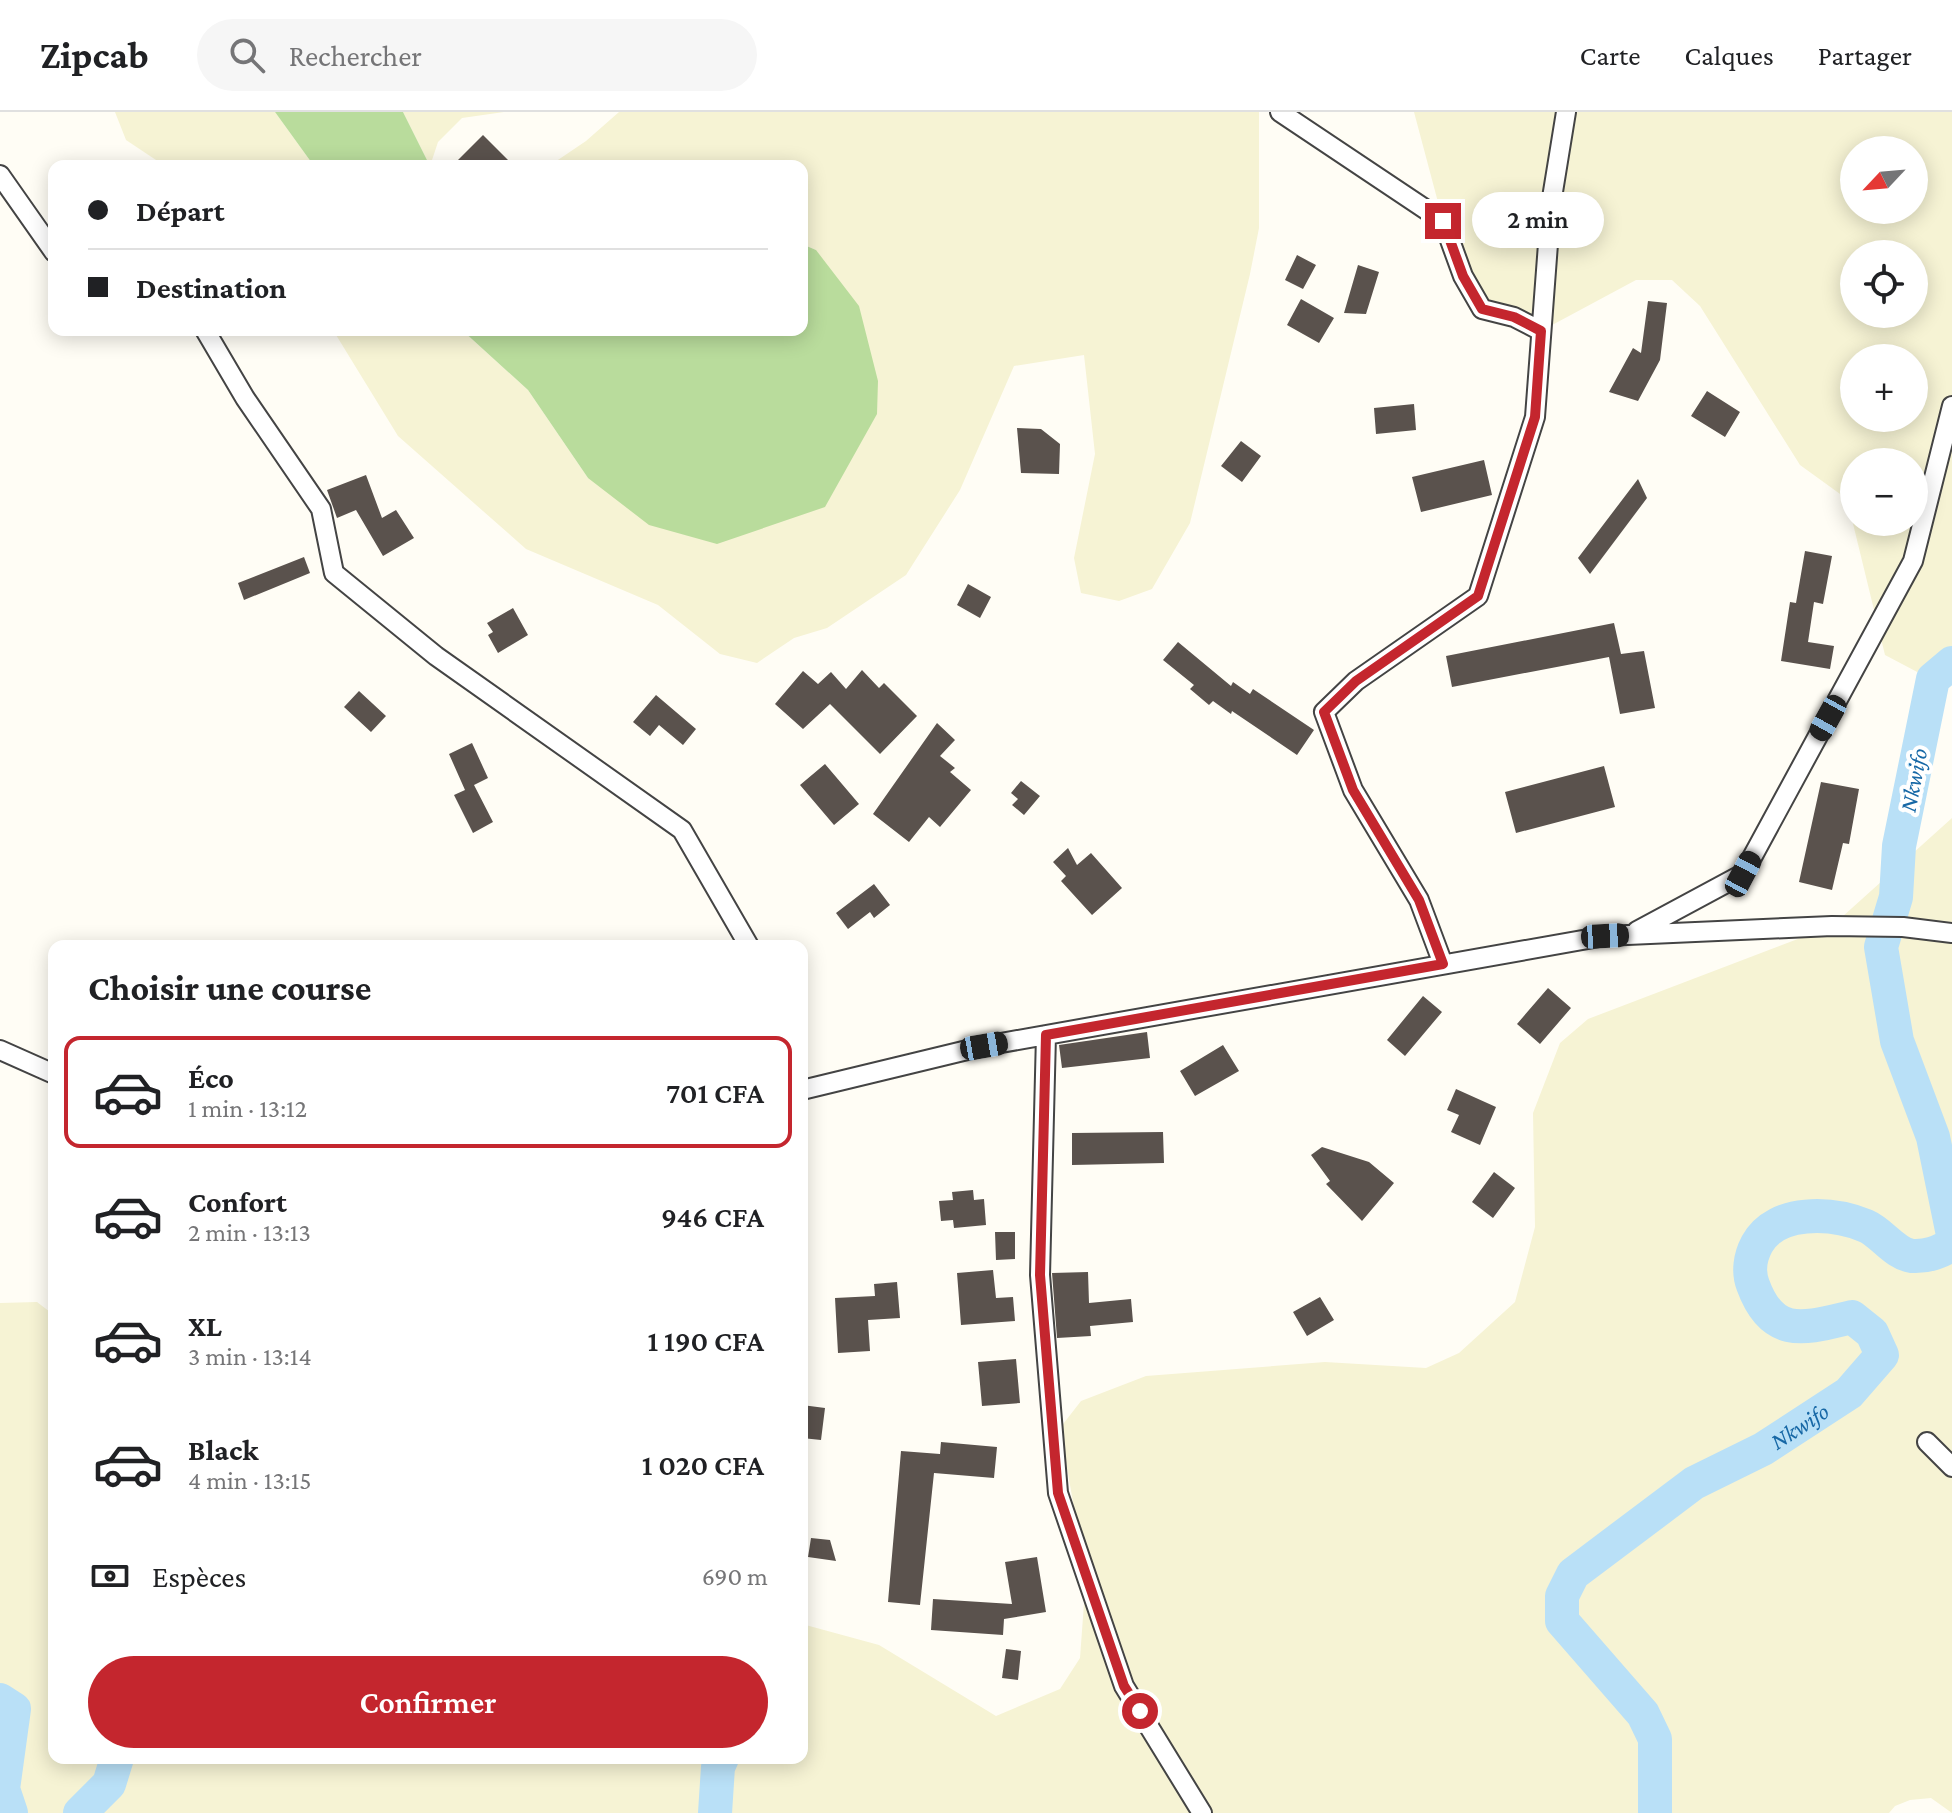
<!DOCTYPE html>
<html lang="fr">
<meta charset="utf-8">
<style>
:root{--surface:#fff;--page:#f6f6f6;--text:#202124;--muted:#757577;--line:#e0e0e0;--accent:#c4262e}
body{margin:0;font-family:"Crimson Pro",serif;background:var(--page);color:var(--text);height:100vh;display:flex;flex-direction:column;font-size:30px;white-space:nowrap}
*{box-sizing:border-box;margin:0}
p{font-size:26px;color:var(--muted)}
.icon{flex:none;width:44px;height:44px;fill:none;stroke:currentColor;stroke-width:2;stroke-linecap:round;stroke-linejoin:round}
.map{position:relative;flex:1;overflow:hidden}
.side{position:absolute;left:48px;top:828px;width:760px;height:824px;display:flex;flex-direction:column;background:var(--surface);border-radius:16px;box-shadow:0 4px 20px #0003}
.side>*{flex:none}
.guide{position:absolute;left:48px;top:48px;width:760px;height:176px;border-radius:16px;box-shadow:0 4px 20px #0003;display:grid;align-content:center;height:176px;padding:0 40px;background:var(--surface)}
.needle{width:52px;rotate:244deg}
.controls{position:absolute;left:1840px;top:24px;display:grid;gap:16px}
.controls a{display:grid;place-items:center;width:88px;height:88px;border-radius:50%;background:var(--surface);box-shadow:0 4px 20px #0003;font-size:40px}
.end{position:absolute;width:36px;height:36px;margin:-18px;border:10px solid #c4262e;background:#fff;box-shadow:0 0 0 4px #fff}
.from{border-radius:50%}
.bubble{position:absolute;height:56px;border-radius:28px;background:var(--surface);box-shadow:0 4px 20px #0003;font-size:26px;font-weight:600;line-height:56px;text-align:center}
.car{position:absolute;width:24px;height:48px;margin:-24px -12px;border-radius:10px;box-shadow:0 0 6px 2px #0007;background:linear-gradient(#222 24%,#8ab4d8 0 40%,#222 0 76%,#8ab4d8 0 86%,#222 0)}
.guide b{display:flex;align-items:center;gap:28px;height:76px;font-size:30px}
.guide b+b{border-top:2px solid var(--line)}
.guide i{width:20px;height:20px;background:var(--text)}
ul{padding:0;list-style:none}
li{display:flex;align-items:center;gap:24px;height:112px;margin:0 16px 12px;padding:0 24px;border:4px solid transparent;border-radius:16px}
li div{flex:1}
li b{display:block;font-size:30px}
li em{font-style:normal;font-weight:600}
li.selected{border-color:var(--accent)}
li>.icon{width:72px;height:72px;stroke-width:1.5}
h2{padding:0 40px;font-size:36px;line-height:96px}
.pay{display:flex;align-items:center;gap:20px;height:88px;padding:0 40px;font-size:30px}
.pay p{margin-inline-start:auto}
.button{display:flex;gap:16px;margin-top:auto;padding:16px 40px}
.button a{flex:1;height:92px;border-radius:48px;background:var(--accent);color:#fff;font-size:32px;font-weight:600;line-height:92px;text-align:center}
header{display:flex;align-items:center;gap:48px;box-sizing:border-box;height:112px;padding:0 40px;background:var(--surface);border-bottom:2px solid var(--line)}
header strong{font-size:38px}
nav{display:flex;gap:44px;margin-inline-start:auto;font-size:28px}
.search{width:560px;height:72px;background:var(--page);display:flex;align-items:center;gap:20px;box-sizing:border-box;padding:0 28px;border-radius:44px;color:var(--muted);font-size:30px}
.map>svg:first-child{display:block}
.farmland{fill:#f6f3d4;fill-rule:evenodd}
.forest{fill:#b9dc9c}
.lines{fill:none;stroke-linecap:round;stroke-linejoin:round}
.river{stroke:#b9e0f7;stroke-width:34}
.building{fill:#5a524d}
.minor-casing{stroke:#444;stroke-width:22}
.minor{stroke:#fff;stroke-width:18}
.route{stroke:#c4262e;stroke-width:10}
.labels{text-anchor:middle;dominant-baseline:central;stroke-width:8;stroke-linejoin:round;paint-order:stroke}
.water-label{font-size:24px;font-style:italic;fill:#1768a6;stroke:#fff}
</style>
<header>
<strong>Zipcab</strong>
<div class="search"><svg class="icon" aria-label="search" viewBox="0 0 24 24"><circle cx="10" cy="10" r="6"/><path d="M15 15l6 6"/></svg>Rechercher</div>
<nav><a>Carte</a><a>Calques</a><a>Partager</a></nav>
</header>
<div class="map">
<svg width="1952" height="1701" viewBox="0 0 1952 1701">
<rect width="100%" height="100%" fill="#fffdf5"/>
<path class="farmland" d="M 115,0 L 275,0 L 314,54 L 165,54 L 126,28 Z
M 403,0 L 504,0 L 462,6 L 438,30 L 430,54 Z
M 619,0 L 1259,0 L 1259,116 L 1250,162 L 1190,411 L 1152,477 L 1119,489 L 1081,481 L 1074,446 L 1095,342 L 1084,243 L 1014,254 L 960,378 L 906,463 L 827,516 L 794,526 L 757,551 L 720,542 L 658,493 L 526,437 L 398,324 L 333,218 L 462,218 L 528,278 L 588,366 L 825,394 L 816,138 L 802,132 L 802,54 L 549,54 L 586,29 Z
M 1414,0 L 1952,0 L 1952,571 L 1921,562 L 1885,543 L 1847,387 L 1800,353 L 1700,194 L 1672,168 L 1636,168 L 1541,219 L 1482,197 L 1443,109 ZM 1854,38 L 1914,38 L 1914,98 L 1854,98 ZM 1854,142 L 1914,142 L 1914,202 L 1854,202 ZM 1854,246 L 1914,246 L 1914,306 L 1854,306 ZM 1854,350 L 1914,350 L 1914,410 L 1854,410 Z
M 1952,706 L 1952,1701 L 1931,1686 L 1910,1688 L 1895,1694 L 1889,1701 L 0,1701 L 0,1191 L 37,1190 L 54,1203 L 54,1284 L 48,1322 L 54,1331 L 54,1646 L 802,1646 L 802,1512 L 879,1533 L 996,1604 L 1060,1577 L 1080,1546 L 1086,1464 L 1060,1316 L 1081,1289 L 1146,1264 L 1325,1250 L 1426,1256 L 1459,1241 L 1515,1190 L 1535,1115 L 1533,1001 L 1560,931 L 1588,907 L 1832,814 Z"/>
<path class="forest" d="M 275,0 L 403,0 L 430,54 L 314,54 Z
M 802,132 L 816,138 L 859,194 L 878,269 L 877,302 L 825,395 L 717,432 L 649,413 L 588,366 L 528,278 L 462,218 L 802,218 Z"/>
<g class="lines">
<g class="river">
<path d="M 1952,551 L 1933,567 L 1899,734 L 1896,785 L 1881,835 L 1897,929 L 1933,1025 L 1952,1118"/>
<path d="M 0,1588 L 14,1597 L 3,1677 L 11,1701"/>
<path d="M 80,1701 L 109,1672 L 117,1646"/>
<path d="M 715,1701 L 718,1655 L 722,1646"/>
<path id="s1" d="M 1655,1701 L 1655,1627 L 1643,1602 L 1562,1509 L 1562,1484 L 1573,1462 L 1694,1371 L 1763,1337 L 1849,1281 L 1882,1243 L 1872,1221 L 1852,1205 C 1805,1216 1773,1228 1753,1173 C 1748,1160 1750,1145 1757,1132 C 1776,1097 1832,1100 1866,1114 C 1882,1121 1895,1142 1912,1144 C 1928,1145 1938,1140 1952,1133"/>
</g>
</g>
<path class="building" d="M 483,23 L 514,54 L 452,54 Z
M 1297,143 L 1316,153 L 1303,177 L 1285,168 Z
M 1358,153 L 1379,160 L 1366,202 L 1344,201 Z
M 1301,187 L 1334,206 L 1319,231 L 1287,213 Z
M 1648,189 L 1667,191 L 1660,248 L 1638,289 L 1609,280 L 1633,236 L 1641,241 Z
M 1707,279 L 1740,300 L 1725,325 L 1691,304 Z
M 1414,292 L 1416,318 L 1376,322 L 1374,296 Z
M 1017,316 L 1041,317 L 1060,332 L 1059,362 L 1021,361 Z
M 1241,329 L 1261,344 L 1242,370 L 1221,354 Z
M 1484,348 L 1492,383 L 1421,400 L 1412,365 Z
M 366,363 L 382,406 L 396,398 L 414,426 L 383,444 L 356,398 L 337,406 L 327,378 Z
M 1638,367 L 1647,386 L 1590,462 L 1578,446 Z
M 1805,439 L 1832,444 L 1823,492 L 1814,490 L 1808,530 L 1834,534 L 1830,557 L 1781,549 L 1790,490 L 1796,491 Z
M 304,445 L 310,461 L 244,488 L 238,471 Z
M 968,472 L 991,485 L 980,506 L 957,493 Z
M 513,496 L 528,523 L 498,541 L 488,523 L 493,520 L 487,511 Z
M 1614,511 L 1621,542 L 1644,539 L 1655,596 L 1620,602 L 1609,545 L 1452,575 L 1446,544 Z
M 1178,530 L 1231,574 L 1233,570 L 1250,582 L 1253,577 L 1314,618 L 1297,643 L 1232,599 L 1231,602 L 1213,589 L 1209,593 L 1190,577 L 1194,573 L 1163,548 Z
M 862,558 L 879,576 L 884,571 L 917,604 L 880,642 L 830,592 L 803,617 L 775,592 L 803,559 L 818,572 L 831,560 L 846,577 Z
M 359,579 L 386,604 L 371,620 L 344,595 Z
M 656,583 L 696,617 L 683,633 L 659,613 L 650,624 L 633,610 Z
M 937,611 L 955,628 L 940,644 L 955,656 L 950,660 L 971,678 L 940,715 L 929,705 L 909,730 L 873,702 Z
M 472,631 L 488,666 L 474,673 L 493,710 L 473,721 L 454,683 L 465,678 L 449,642 Z
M 825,652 L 859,692 L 834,713 L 800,673 Z
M 1604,654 L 1615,695 L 1516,721 L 1505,680 Z
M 1021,669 L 1040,684 L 1024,703 L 1012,693 L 1018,687 L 1011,681 Z
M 1821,670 L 1859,677 L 1849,732 L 1843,731 L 1832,778 L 1799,770 Z
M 1068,736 L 1077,753 L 1091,741 L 1122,776 L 1092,803 L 1061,769 L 1066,764 L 1053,750 Z
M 874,772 L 890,793 L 874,806 L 870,800 L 848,817 L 836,801 Z
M 1548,876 L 1571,896 L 1540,932 L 1517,912 Z
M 1423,884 L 1442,900 L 1405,944 L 1387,928 Z
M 1147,920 L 1150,946 L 1062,956 L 1059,933 Z
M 1223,933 L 1239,959 L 1195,984 L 1180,959 Z
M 1456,977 L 1496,995 L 1480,1033 L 1451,1020 L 1459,1003 L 1447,998 Z
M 1163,1020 L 1164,1051 L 1072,1053 L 1072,1021 Z
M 1322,1035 L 1369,1050 L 1394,1071 L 1362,1109 L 1326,1072 L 1330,1069 L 1311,1043 Z
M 1494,1060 L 1515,1076 L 1493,1106 L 1472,1090 Z
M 973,1078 L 974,1088 L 984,1087 L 986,1113 L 954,1116 L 953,1108 L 941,1109 L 939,1089 L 953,1088 L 952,1080 Z
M 995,1120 L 1015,1120 L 1015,1147 L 996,1148 Z
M 993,1158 L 996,1186 L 1013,1185 L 1015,1209 L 961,1213 L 957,1161 Z
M 1088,1160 L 1089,1191 L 1131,1187 L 1133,1210 L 1090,1214 L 1091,1224 L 1057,1226 L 1052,1161 Z
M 897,1170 L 900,1206 L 868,1208 L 870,1239 L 838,1241 L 835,1186 L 875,1184 L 874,1172 Z
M 1320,1185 L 1334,1208 L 1307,1224 L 1293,1200 Z
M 1016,1247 L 1020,1291 L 982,1294 L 978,1250 Z
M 802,1293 L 825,1296 L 821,1328 L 802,1326 Z
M 941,1330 L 997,1335 L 994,1366 L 934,1361 L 920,1493 L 888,1490 L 901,1339 L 940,1342 Z
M 811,1426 L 830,1428 L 836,1449 L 808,1445 Z
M 1037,1445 L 1046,1500 L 1004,1507 L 1003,1523 L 931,1518 L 933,1487 L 1012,1492 L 1005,1450 Z
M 1006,1537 L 1021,1539 L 1018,1568 L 1002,1566 Z"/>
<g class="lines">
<defs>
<path id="minor" d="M 1280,0 L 1443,109 L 1463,164 L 1482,197 L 1514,205 L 1541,219
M 0,63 L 54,140
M 205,218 L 245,286 L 321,397 L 334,461 L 436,544 L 682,718 L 749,834
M 1637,819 L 1743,762 L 1913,449 L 1952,294
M 1443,852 L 1419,788 L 1353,678 L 1324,600 L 1356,569 L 1478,484 L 1535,305 L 1551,92 L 1566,0
M 1046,923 L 1040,1163 L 1058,1381 L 1124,1574 L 1202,1701
M 0,938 L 54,962
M 802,978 L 984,934 L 1605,824 L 1832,814 L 1903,815 L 1952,821
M 1927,1330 L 1952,1355"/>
</defs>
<use href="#minor" class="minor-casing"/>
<use href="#minor" class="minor"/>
</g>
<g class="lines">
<path class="route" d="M 1140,1599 L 1124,1574 L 1058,1381 L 1040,1163 L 1046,923 L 1443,852 L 1419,788 L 1353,678 L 1324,600 L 1356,569 L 1478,484 L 1535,305 L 1541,219 L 1514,205 L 1482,197 L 1463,164 L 1443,109"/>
</g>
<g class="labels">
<g class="water-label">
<text transform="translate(1913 668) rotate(-79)">Nkwifo</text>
<text stroke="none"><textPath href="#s1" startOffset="546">Nkwifo</textPath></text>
</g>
</g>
</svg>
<div class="controls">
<a><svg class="needle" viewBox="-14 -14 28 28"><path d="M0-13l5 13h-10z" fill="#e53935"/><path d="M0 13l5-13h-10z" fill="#757577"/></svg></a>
<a><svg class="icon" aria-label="locate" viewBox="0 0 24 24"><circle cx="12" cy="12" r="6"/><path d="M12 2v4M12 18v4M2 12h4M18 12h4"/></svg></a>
<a>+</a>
<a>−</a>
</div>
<i class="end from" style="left:1140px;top:1599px"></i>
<i class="end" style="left:1443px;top:109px"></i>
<div class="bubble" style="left:1472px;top:80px;width:132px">2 min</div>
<i class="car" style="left:1828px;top:606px;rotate:209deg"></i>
<i class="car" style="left:1743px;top:762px;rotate:28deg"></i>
<i class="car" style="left:1605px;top:824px;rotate:87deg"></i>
<i class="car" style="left:984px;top:934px;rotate:80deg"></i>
<div class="guide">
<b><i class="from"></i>Départ</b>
<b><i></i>Destination</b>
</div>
<section class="side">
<h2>Choisir une course</h2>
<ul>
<li class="selected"><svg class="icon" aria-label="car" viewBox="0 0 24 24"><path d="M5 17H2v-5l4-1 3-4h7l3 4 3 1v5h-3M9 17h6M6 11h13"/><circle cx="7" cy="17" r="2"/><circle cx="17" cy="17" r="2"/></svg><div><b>Éco</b><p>1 min · 13:12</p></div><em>701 CFA</em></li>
<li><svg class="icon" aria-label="car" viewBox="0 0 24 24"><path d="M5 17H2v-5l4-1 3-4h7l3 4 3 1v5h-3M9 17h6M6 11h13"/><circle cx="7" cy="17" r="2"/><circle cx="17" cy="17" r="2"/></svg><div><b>Confort</b><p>2 min · 13:13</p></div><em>946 CFA</em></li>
<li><svg class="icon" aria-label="car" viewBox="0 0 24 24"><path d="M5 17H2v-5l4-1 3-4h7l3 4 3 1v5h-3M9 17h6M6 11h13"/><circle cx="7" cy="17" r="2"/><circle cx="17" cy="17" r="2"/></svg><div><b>XL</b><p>3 min · 13:14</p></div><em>1 190 CFA</em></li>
<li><svg class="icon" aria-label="car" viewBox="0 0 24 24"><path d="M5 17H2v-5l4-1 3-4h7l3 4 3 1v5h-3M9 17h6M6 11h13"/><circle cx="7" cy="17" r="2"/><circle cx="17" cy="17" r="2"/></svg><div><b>Black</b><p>4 min · 13:15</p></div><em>1 020 CFA</em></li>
</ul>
<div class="pay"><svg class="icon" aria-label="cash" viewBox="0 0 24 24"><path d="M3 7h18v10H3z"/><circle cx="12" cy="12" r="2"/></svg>Espèces<p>690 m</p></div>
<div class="button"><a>Confirmer</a></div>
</section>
</div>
